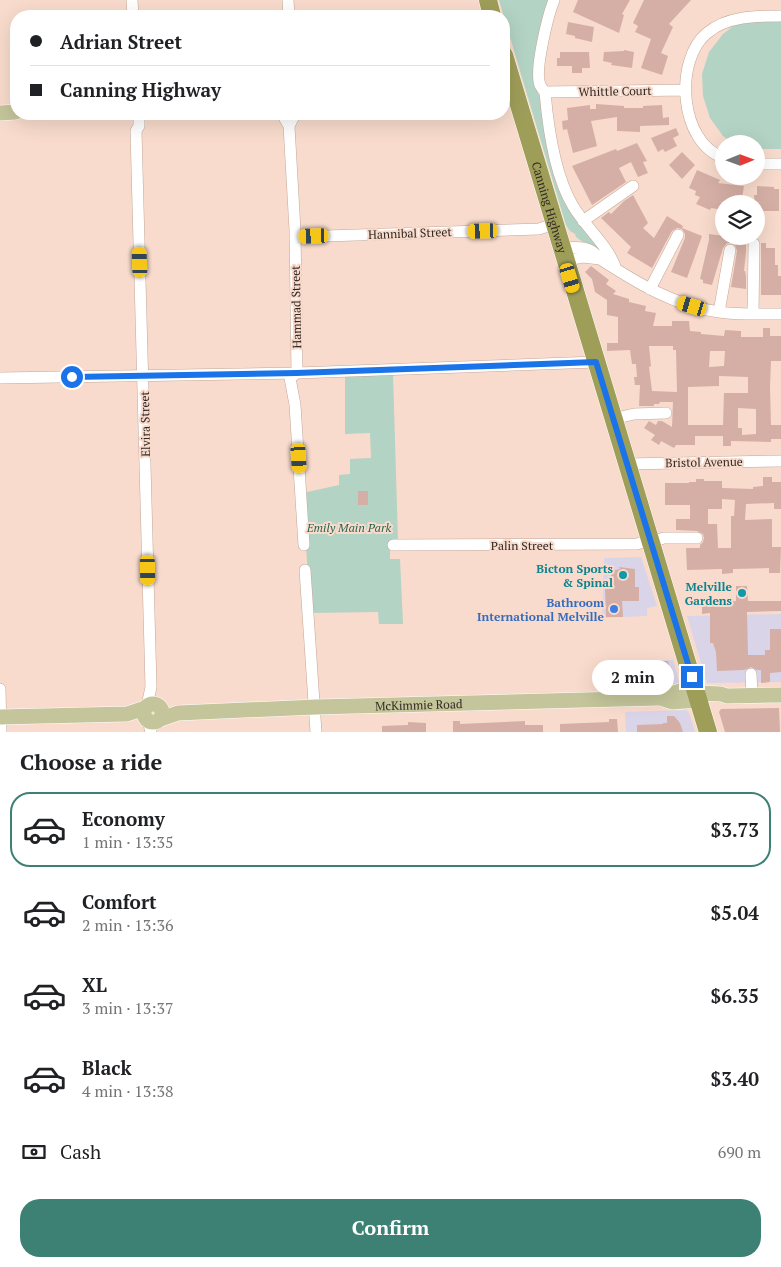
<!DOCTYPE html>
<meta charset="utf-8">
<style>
:root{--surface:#fff;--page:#f6f6f6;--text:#202124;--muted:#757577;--line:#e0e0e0;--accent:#3d8174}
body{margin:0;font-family:"PT Serif",serif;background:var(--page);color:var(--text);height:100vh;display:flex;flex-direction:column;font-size:19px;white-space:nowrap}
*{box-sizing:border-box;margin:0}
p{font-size:16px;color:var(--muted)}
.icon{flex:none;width:28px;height:28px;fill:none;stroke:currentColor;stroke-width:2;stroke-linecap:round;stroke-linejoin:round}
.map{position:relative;height:732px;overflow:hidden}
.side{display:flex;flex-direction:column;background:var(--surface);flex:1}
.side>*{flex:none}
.banner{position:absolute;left:10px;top:10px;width:500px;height:110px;border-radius:20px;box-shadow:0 5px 20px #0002;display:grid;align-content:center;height:110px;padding:0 20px;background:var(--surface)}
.needle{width:32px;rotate:89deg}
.buttons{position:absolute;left:715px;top:135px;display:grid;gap:10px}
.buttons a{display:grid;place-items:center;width:50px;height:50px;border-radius:50%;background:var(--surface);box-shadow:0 5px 20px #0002;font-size:25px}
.end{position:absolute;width:22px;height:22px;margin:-11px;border:6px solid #1a73e8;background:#fff;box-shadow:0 0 0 2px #fff}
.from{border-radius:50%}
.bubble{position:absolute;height:35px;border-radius:18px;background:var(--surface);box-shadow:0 5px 20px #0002;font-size:16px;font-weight:700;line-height:35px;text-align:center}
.car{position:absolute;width:15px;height:30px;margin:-15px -8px;border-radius:6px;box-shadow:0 0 4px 1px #0007;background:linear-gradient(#f5c518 24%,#345 0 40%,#f5c518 0 76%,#345 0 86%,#f5c518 0)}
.banner b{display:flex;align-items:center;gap:18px;height:48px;font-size:19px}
.banner b+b{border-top:1px solid var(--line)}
.banner i{width:12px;height:12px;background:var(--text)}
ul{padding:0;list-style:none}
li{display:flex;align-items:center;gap:15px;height:75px;margin:0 10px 8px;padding:0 10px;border:2px solid transparent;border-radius:20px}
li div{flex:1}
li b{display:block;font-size:19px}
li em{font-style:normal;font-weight:700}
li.selected{border-color:var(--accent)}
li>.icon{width:45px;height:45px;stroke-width:1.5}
h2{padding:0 20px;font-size:22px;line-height:60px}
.pay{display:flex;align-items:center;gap:12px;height:55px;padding:0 20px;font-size:19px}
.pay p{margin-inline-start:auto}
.cta{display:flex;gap:10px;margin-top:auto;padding:10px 20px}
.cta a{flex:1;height:58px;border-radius:20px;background:var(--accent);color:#fff;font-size:20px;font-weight:700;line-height:58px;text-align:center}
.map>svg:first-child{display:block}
.commercial{fill:#dad4e9}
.green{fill:#b3d3c4}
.building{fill:#d5afa5;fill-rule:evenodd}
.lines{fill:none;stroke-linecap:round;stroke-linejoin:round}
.minor-casing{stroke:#c3a799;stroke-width:12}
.major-casing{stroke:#fff;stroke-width:16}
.highway-casing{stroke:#fff;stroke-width:19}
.minor{stroke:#fff;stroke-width:11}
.major{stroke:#c5c59b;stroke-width:15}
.highway{stroke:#9f9e59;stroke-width:18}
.route{stroke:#1a73e8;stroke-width:6}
.culture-dot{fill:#0f9aa8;stroke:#f8dbcc;stroke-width:2}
.shop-dot{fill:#3f7fe0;stroke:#f8dbcc;stroke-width:2}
.labels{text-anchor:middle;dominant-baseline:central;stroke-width:4;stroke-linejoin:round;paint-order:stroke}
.street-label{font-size:12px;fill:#322822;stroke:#f8dbcc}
.park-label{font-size:12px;font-style:italic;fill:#25664d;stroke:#f8dbcc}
.culture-label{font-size:12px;font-weight:bold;fill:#0d838f;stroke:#f8dbcc;text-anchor:end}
.shop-label{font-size:12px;font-weight:bold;fill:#366cbe;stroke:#f8dbcc;text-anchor:end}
</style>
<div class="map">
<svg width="781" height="732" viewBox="0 0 781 732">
<rect width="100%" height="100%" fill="#f8dbcc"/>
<path class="commercial" d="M 641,557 L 657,606 L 647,608 L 647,616 L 602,618 L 604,558 Z
M 781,614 L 781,682 L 707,683 L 687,616 Z
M 673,660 L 680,684 L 606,687 L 605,662 Z
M 686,710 L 689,713 L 695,732 L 626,732 L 625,712 Z"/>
<path class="green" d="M 499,0 L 550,0 L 536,88 L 541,101 L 554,164 L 604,251 L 597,252 L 576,237 L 575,234 L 570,231 L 566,225 Z
M 781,19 L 781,149 L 756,149 L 756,144 L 734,144 L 723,136 L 710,118 L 703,96 L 702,74 L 709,52 L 723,34 L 741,20 Z
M 393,374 L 398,541 L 390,542 L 390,559 L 400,559 L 403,624 L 379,624 L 378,612 L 310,613 L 303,493 L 339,485 L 339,475 L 350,474 L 350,459 L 371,458 L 370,433 L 345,434 L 345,375 Z"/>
<path class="building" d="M 578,0 L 630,0 L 622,14 L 624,15 L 619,33 L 573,12 Z
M 644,0 L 691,0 L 669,24 L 673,27 L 661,53 L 668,56 L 662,75 L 641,68 L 651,39 L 635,32 L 638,26 L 633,23 Z
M 568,22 L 594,27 L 592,42 L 575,38 L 575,36 L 566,34 Z
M 624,50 L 634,52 L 632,68 L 611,65 L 612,63 L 603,61 L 604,52 L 624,51 Z
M 560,52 L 589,52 L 590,68 L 582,68 L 582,73 L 572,73 L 572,66 L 557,66 L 557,58 L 560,58 Z
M 596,104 L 624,106 L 624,108 L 643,108 L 643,106 L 662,105 L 663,118 L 669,117 L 669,125 L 640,126 L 640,132 L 617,131 L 617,117 L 591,121 L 597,146 L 573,153 L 567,129 L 563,130 L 562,121 L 568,120 L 567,108 L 590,105 L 590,109 L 596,109 Z
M 676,128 L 679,135 L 673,138 L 677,146 L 665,152 L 663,149 L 658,152 L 651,138 Z
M 637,143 L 647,161 L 643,162 L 648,173 L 638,177 L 631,162 L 619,168 L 626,182 L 592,205 L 572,166 L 616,149 L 617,151 Z
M 682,152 L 695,165 L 682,179 L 669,165 Z
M 697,170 L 720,180 L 718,183 L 744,186 L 741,204 L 724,204 L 724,210 L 711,208 L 710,210 L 696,204 L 700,197 L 695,195 L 696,191 L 689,188 Z
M 757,186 L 774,187 L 774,189 L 779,189 L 779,211 L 763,211 L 763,215 L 756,215 L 754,195 L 757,195 Z
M 633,195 L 648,223 L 643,228 L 654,238 L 667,216 L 683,226 L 682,228 L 702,236 L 687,278 L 671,272 L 685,238 L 685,234 L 682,229 L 677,228 L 672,231 L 652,268 L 627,253 L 631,247 L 601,218 L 609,212 L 611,214 L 624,201 Z
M 709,234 L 724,236 L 725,240 L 746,241 L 746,252 L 744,271 L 745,271 L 746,276 L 746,289 L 731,287 L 737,251 L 735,245 L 732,243 L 727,243 L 723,248 L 712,285 L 703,283 L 703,280 L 700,279 L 709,240 Z
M 761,243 L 766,243 L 766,248 L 775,248 L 775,265 L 778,265 L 778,276 L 781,276 L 781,295 L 761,295 Z
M 591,266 L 609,280 L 606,284 L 616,291 L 613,294 L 629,299 L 629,302 L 646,306 L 645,311 L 656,313 L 653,326 L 672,326 L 672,321 L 689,321 L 690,331 L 701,332 L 701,334 L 724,336 L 725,330 L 741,331 L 741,337 L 763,337 L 763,328 L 770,328 L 770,336 L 781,336 L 781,361 L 771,361 L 770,387 L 771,425 L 781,425 L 781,439 L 771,439 L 771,442 L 731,441 L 731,446 L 723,446 L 723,436 L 695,436 L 695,445 L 676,445 L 674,448 L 661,441 L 659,445 L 651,440 L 655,435 L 644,428 L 649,421 L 656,425 L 658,421 L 662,421 L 672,427 L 673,402 L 660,402 L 659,404 L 654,404 L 654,406 L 639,406 L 640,385 L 635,385 L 634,377 L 637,377 L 636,364 L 632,364 L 630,350 L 607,351 L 607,343 L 618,343 L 618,317 L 607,315 L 607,300 L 595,292 L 592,279 L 585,272 ZM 649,346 L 673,346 L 673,350 L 676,350 L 677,392 L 652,391 L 649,367 L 651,366 ZM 710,351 L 725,351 L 724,366 L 709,367 ZM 719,376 L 748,377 L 748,393 L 724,393 L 723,425 L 688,425 L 688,387 L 719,386 ZM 738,408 L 756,409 L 756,434 L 742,435 L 742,428 L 738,428 Z
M 763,477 L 772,477 L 772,482 L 781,482 L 781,509 L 774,509 L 774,503 L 746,504 L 745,520 L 772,519 L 772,547 L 781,547 L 780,573 L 769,573 L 769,568 L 733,569 L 733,573 L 722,574 L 722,569 L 687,570 L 686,548 L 700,548 L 700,545 L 703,542 L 704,538 L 703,534 L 697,531 L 676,530 L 676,519 L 690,519 L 690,505 L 665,505 L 665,483 L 689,483 L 689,482 L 696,482 L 696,479 L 704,479 L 704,481 L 722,481 L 722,488 L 753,489 L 753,487 L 763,486 ZM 722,499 L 735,500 L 734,516 L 731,516 L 731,548 L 718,548 L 717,524 L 708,524 L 708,509 L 722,509 Z
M 358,491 L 368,491 L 368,505 L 358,505 Z
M 619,567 L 635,569 L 635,587 L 639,587 L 639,601 L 622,601 L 623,617 L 606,617 L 605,587 L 607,587 L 607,579 L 611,579 L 611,571 L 620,569 Z
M 736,586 L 747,586 L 748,601 L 781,601 L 781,611 L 747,612 L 748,655 L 765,655 L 765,650 L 770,650 L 770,629 L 781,629 L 781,672 L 770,673 L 770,682 L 761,683 L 761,670 L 757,670 L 751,667 L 744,670 L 717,671 L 716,652 L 713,643 L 710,643 L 710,613 L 702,614 L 702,602 L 736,601 Z
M 668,661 L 672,677 L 666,686 L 658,689 L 657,689 L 657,686 L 644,686 L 644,670 L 617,671 L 617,662 Z
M 779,708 L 780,732 L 725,732 L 719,712 L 721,709 Z
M 667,716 L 674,716 L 680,723 L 683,732 L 637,732 L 637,725 L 663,724 L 663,723 L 667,723 Z
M 609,719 L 617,719 L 618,732 L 560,732 L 560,724 L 609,722 Z
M 453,721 L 460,721 L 460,724 L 525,721 L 525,725 L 543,725 L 543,732 L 453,732 Z
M 408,722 L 426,723 L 426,732 L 382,732 L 382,726 L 408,725 Z"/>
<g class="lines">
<defs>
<path id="minor" d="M 132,0 L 133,16
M 288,0 L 289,16
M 545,92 C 548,127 555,176 573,206 C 586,228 608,245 616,269
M 545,92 L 686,90
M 545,92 C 544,91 541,87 540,85 C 534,71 548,15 554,0
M 139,114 L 139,126 L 136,131 L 151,687 L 147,706
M 285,114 L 285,119 L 289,126 L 295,230 L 297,373 L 290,378 L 295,405 L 304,545
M 289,126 L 293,118 L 294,114
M 724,158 C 679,143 674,60 707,33 C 727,16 756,16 781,16
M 756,164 L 781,164
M 583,221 L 633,186
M 295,237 L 539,229 L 554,224
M 561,248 C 577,247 590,245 600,259 C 637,283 675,306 719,312 C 740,315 760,314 781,314
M 565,261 L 583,257 L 600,259
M 650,289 L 678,235
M 719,312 L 730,250
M 753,314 L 754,244
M 0,378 L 297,373 L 596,362
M 613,419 L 634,414 L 666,413
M 627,464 L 781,461
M 651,542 L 664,538 L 697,538
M 393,545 L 637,544 L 650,540
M 305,570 L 316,732
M 751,674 L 752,696
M 0,689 L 1,732
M 148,721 L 151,732"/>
<g id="major">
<path d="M 0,113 L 16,112"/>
<path d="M 697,693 L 721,694 L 727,696 L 781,695"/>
<path d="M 663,699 L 672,702 L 699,700"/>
<circle cx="153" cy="713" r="9"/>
<path d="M 0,717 L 127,714 L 145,708"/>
<path id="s1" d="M 161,719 L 178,713 L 316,707 L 660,698 L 685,689 L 692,677"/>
</g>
<g id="highway">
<path d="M 488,0 L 492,16"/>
<path id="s2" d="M 504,55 L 708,732"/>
</g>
</defs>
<use href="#minor" class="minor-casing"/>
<use href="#major" class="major-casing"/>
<use href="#highway" class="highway-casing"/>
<use href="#minor" class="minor"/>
<use href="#major" class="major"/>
<use href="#highway" class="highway"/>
</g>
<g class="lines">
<path class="route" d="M 72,377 L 297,373 L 596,362 L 692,677"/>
</g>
<g class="culture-dot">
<circle cx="623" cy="575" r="5"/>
<circle cx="742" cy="593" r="5"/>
</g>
<circle class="shop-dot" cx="614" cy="609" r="5"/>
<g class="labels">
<g class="street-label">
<text transform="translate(615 91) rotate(-1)">Whittle Court</text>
<text stroke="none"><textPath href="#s2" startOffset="159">Canning Highway</textPath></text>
<text transform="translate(410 233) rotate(-2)">Hannibal Street</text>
<text transform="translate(296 307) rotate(-91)">Hammad Street</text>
<text transform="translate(145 424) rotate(-91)">Elvira Street</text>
<text transform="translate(704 462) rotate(-1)">Bristol Avenue</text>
<text x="522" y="545">Palin Street</text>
<text stroke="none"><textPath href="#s1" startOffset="259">McKimmie Road</textPath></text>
</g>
<g class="park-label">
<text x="349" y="527">Emily Main Park</text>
</g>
<g class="culture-label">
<text x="613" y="568">Bicton Sports<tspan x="613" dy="14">&amp; Spinal</tspan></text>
<text x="732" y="586">Melville<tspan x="732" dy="14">Gardens</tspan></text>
</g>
<g class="shop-label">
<text x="604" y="602">Bathroom<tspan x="604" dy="14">International Melville</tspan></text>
</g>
</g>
</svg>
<div class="buttons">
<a><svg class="needle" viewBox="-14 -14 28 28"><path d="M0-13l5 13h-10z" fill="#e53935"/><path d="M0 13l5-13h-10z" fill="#757577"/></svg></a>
<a><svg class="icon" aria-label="layers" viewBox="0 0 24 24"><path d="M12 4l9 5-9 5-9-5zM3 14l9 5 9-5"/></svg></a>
</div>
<i class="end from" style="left:72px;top:377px"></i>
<i class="end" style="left:692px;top:677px"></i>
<div class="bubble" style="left:592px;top:660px;width:82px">2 min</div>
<i class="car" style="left:483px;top:231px;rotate:268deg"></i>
<i class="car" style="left:314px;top:236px;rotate:268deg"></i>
<i class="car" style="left:140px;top:262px;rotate:358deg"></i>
<i class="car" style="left:570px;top:278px;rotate:163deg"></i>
<i class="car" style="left:692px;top:306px;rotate:287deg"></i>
<i class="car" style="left:299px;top:458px;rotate:176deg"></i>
<i class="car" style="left:148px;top:570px;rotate:179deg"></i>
<div class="banner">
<b><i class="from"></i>Adrian Street</b>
<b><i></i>Canning Highway</b>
</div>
</div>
<section class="side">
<h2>Choose a ride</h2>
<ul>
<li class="selected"><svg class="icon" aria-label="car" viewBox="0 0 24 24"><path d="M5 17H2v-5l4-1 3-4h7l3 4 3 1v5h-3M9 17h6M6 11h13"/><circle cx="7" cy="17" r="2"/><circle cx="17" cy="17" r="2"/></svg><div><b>Economy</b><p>1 min · 13:35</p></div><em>$3.73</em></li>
<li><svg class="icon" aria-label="car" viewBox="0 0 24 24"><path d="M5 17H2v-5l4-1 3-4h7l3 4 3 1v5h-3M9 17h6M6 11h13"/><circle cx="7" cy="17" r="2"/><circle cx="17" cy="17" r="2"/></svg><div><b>Comfort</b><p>2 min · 13:36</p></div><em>$5.04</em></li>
<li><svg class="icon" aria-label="car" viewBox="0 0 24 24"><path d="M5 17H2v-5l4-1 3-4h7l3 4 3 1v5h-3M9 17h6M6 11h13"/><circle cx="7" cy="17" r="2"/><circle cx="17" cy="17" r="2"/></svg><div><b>XL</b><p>3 min · 13:37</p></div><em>$6.35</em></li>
<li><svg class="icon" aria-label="car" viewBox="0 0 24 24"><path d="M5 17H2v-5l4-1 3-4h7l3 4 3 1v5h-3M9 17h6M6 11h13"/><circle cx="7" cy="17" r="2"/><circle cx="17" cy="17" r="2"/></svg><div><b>Black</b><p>4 min · 13:38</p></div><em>$3.40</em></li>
</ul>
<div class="pay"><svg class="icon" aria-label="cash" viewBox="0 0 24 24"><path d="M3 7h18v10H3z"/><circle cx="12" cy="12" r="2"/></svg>Cash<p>690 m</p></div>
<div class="cta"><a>Confirm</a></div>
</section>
